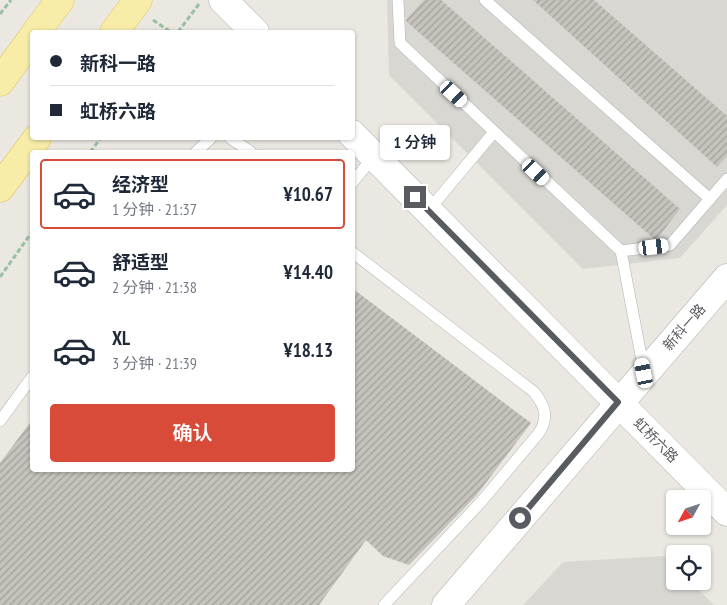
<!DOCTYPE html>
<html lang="zh">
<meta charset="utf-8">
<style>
:root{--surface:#fff;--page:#f6f6f7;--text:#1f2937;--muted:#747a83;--line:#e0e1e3;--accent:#d84b38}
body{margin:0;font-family:"PT Sans Narrow","Noto Sans SC",sans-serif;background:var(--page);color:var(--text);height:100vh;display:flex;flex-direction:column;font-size:19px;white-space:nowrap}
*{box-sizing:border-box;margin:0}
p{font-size:16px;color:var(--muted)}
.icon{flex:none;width:28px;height:28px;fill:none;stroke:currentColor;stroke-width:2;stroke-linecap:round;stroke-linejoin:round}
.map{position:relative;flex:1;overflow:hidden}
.panel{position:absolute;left:30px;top:150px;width:325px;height:322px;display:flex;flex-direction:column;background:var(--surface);border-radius:5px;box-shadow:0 1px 4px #0004}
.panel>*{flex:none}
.hud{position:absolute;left:30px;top:30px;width:325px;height:110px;border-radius:5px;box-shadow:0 1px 4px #0004;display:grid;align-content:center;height:110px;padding:0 20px;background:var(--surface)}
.needle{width:32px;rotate:230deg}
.tools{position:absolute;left:666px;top:490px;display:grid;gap:10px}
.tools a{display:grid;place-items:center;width:45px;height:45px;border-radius:5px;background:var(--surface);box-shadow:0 1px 4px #0004;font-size:25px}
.end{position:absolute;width:22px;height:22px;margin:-11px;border:6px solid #585b5f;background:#fff;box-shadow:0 0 0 2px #fff}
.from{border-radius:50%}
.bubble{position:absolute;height:35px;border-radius:5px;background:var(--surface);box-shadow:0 1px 4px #0004;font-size:16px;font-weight:600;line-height:35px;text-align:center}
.car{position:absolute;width:15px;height:30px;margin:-15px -8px;border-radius:6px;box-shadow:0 0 4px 1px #0007;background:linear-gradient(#fff 24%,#345 0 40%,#fff 0 76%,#345 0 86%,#fff 0)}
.hud b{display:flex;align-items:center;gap:18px;height:48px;font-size:19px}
.hud b+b{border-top:1px solid var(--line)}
.hud i{width:12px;height:12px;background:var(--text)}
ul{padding:9px 0 0;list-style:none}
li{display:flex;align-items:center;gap:15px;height:70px;margin:0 10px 8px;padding:0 10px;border:2px solid transparent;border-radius:5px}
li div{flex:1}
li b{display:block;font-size:19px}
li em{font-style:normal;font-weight:600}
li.active{border-color:var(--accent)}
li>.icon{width:45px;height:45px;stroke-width:1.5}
.action{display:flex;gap:10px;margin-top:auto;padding:10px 20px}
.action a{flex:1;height:58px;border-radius:5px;background:var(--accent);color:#fff;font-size:20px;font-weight:600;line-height:58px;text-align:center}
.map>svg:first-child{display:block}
.industrial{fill:#d9d7d2}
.building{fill:url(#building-hatch)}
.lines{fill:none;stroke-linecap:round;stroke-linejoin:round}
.service-casing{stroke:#b0b2b6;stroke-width:12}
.tertiary-casing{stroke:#b0b2b6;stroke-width:29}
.primary-casing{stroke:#e3c360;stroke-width:29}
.path{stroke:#98c0a5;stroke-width:3;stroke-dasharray:5 2.5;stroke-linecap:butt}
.service{stroke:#fff;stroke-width:11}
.tertiary{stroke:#fff;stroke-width:28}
.primary{stroke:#f7eda8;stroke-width:28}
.route{stroke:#585b5f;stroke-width:6}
.labels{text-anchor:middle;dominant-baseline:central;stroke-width:4;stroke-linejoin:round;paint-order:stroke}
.street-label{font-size:14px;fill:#585b5f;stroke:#fff}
</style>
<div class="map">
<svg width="727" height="605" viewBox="0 0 727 605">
<defs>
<pattern id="building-hatch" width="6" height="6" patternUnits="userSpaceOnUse" patternTransform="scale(1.25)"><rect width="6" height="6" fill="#c6c2bc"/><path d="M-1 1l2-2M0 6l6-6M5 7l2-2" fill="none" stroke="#a4a19c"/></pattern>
</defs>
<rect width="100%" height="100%" fill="#eae8e0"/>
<path class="industrial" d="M 387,0 L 727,0 L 727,205 L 680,258 L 583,269 L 389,75 Z
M 664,556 L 675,567 L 675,581 L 690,581 L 714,605 L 523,605 L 563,562 Z"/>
<path class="building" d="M 424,0 L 441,0 L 680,209 L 657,239 L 654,239 L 407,22 L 406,20 Z
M 533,0 L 594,0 L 727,116 L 727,156 L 717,167 Z
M 352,288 L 531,423 L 476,496 L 409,565 L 383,556 L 366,540 L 319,605 L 0,605 L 0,463 L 32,420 L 32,470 L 352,470 Z"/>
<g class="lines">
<defs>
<path id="service" d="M 398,0 L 400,43 L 621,251 L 644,371
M 485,0 L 710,199
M 230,138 L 251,152
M 196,152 L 211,138
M 352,183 L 374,156
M 428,211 L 494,132
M 621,251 L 670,245 L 727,179
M 352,252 L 534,392 C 545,406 549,417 539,433 L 481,502 L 384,605
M 0,421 L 32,377"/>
<path id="tertiary" d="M 223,0 L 255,32
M 352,134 L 727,512
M 446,605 L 727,278"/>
<path id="primary" d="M 36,32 L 60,0
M 114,32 L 138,0
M 0,82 L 32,38
M 0,188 L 37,138"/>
</defs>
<use href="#service" class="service-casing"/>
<use href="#tertiary" class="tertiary-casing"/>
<use href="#primary" class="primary-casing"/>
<path class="path" d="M 0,14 L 11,0
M 153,20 L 171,32
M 178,32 L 199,4
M 90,152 L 101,138
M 0,277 L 32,232"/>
<use href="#service" class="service"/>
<use href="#tertiary" class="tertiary"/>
<use href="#primary" class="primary"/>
</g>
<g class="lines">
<path class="route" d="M 415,197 L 618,402 L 520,518"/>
</g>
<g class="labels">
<g class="street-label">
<text transform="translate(684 327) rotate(-49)">新科一路</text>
<text transform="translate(656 440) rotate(45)">虹桥六路</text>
</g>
</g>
</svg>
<div class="tools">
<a><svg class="needle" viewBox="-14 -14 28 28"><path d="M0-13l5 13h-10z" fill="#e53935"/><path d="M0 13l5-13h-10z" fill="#747a83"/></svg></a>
<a><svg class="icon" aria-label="locate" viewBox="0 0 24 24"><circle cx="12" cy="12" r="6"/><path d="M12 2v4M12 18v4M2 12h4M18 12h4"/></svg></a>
</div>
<i class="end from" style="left:520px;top:518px"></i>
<i class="end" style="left:415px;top:197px"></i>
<div class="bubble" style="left:380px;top:125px;width:70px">1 分钟</div>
<i class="car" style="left:454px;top:94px;rotate:133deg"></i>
<i class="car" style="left:536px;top:172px;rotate:133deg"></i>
<i class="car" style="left:654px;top:247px;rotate:83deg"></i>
<i class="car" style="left:644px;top:373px;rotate:349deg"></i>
<div class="hud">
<b><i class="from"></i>新科一路</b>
<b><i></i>虹桥六路</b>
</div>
<section class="panel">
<ul>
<li class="active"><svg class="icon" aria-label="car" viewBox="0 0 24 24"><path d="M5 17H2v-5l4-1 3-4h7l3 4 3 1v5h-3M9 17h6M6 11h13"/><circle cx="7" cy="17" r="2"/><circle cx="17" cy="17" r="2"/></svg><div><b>经济型</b><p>1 分钟 · 21:37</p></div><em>¥10.67</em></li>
<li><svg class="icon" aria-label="car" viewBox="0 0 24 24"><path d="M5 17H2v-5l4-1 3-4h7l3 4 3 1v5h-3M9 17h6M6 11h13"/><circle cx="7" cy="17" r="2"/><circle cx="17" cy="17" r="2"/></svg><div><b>舒适型</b><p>2 分钟 · 21:38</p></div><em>¥14.40</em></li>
<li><svg class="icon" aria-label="car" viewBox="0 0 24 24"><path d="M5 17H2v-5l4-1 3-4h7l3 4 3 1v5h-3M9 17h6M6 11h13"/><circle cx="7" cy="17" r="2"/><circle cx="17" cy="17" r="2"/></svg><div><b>XL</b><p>3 分钟 · 21:39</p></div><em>¥18.13</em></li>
</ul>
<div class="action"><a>确认</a></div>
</section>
</div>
